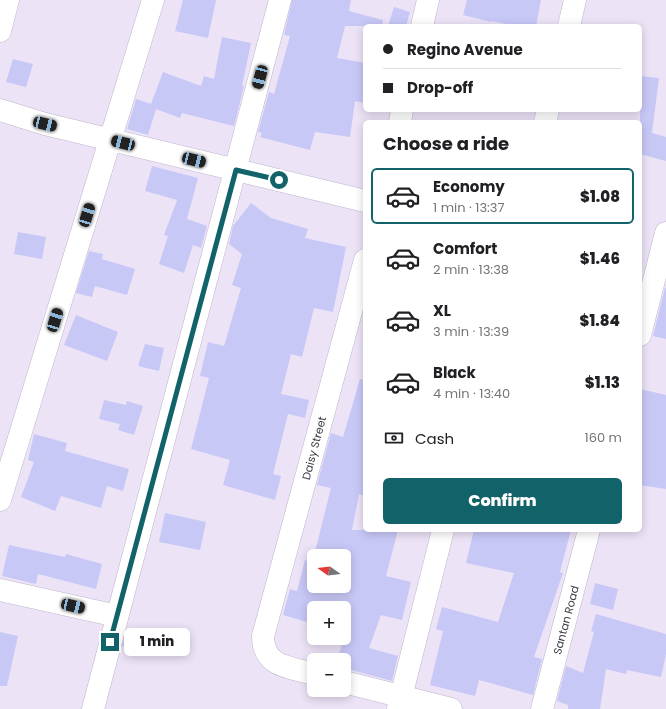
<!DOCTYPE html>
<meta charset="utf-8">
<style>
:root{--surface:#fff;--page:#f2f2f2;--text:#202124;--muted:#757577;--line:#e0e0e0;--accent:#126269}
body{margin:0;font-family:Poppins,sans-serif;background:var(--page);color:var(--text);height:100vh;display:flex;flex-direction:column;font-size:15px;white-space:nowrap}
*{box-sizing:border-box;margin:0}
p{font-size:13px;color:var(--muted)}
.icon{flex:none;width:22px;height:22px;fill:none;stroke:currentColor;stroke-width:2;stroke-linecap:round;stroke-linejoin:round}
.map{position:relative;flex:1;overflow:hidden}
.side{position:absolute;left:363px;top:120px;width:279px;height:412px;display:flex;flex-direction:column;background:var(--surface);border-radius:6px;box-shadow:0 2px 10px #0003}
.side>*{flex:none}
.banner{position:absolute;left:363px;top:24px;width:279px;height:88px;border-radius:6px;box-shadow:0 2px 10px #0003;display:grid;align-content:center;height:88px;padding:0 20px;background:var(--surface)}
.needle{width:26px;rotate:284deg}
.tools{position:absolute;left:307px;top:549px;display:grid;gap:8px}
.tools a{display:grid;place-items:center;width:44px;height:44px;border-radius:6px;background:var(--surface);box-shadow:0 2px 10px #0003;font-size:20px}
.end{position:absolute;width:18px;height:18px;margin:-9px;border:5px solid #126269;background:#fff;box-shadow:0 0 0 2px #fff}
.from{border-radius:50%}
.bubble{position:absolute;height:28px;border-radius:6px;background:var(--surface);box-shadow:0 2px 10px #0003;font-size:13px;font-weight:800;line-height:28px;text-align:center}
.car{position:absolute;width:12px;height:24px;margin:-12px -6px;border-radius:5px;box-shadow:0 0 3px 1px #0007;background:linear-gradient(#222 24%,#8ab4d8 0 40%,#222 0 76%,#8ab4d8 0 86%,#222 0)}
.banner b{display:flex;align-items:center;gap:14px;height:38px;font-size:15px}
.banner b+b{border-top:1px solid var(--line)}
.banner i{width:10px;height:10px;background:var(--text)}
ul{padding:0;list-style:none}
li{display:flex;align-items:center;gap:12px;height:56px;margin:0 8px 6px;padding:0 12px;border:2px solid transparent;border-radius:6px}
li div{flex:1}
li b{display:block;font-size:15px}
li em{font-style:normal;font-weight:800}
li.current{border-color:var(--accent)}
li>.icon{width:36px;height:36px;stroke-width:1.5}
h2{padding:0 20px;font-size:18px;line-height:48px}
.pay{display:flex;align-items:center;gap:10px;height:44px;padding:0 20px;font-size:15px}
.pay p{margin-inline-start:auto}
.cta{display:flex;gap:8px;margin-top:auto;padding:8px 20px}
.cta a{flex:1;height:46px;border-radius:6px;background:var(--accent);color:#fff;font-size:16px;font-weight:800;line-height:46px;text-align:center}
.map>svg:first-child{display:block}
.building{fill:#c8c8f7}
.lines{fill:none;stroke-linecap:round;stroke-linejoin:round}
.minor-casing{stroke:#beb5c9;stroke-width:23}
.minor{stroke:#fff;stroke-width:22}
.route{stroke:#126269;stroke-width:5}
.labels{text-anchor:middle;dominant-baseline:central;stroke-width:3;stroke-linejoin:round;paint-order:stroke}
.street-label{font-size:11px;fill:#3e3b43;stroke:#fff}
</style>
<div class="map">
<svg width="666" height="709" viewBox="0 0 666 709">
<rect width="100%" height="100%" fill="#ece3f7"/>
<path class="building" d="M 183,0 L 216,0 L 208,38 L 175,31 Z
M 292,0 L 351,0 L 349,11 L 383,20 L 382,26 L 345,26 L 337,58 L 365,63 L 363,75 L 365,75 L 365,103 L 355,101 L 350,137 L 315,132 L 310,150 L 260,137 L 262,133 L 258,132 L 269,92 L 274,94 L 290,36 L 284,35 Z
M 467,0 L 541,0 L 536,26 L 516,26 L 491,21 L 491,22 L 463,15 Z
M 394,7 L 410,12 L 406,26 L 388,26 Z
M 222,37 L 251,43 L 242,86 L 244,86 L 234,126 L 182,113 L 180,118 L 156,109 L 148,135 L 127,129 L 136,99 L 151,104 L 163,72 L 201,86 L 204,76 L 214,79 Z
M 13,59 L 33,64 L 26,87 L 6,82 Z
M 640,76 L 659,78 L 652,133 L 666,137 L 666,161 L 640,154 Z
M 152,166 L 198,178 L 187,219 L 207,226 L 201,248 L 193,245 L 184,273 L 159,264 L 168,236 L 164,235 L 177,200 L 145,191 Z
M 251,203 L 271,218 L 308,229 L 305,238 L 346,247 L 333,312 L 314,308 L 302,357 L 291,354 L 281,394 L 309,400 L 305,418 L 288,414 L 273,474 L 281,476 L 275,500 L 223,485 L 230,460 L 191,449 L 209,378 L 200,376 L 208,342 L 224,346 L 241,288 L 232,285 L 242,254 L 229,244 L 233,226 Z
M 18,232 L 46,237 L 42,259 L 14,254 Z
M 89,251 L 103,254 L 102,259 L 135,269 L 127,295 L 95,286 L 92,297 L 76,293 Z
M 665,288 L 666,288 L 666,339 L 653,336 Z
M 76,315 L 118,332 L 107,361 L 64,345 Z
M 145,344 L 164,348 L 159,371 L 138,366 Z
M 360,379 L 365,380 L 365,496 L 359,494 L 352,530 L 398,530 L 386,576 L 411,582 L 402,620 L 381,615 L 369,648 L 398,656 L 392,681 L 344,668 L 344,660 L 337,660 L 344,638 L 344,608 L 314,608 L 314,624 L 283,615 L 290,589 L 297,591 L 305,560 L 313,562 L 314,558 L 314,586 L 344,586 L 344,556 L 314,556 L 331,488 L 317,485 L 331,433 L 343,437 Z
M 640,389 L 666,395 L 666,489 L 640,485 Z
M 104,400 L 126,405 L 127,401 L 143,406 L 134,435 L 118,430 L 120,424 L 99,419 Z
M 34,434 L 67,443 L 65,451 L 129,469 L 123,491 L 107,486 L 101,508 L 61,496 L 55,511 L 21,497 L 34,462 L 28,460 Z
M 165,513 L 206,522 L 200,550 L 159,542 Z
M 474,530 L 571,530 L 560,572 L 563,573 L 534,657 L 542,659 L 533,695 L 479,680 L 475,696 L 430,685 L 443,631 L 436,629 L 442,607 L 498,622 L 514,573 L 466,563 Z
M 9,545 L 65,557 L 66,554 L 102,564 L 96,589 L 38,574 L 36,584 L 2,576 Z
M 595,583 L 618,589 L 613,610 L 590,604 Z
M 596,614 L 666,634 L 666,654 L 661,677 L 627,670 L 626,674 L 606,669 L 600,709 L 568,709 L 568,705 L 557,701 L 566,666 L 583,673 L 594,632 L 591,631 Z
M 127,630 L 139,632 L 137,649 L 122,646 Z
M 0,632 L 18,636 L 7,686 L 0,686 Z"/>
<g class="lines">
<defs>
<path id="minor" d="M 422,26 L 428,0
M 569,26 L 575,0
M 0,31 L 8,0
M 0,110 L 45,124 L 365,201
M 400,122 L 402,110
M 545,122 L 548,110
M 640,335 L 666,233
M 0,500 L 153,0
M 0,590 L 117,616
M 314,674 C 289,667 263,667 263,636 L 365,260
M 344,682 L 451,709
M 93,709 L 280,0
M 398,709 L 443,530
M 542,709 L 589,530"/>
</defs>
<use href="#minor" class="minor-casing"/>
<use href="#minor" class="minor"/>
</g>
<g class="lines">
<path class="route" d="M 110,642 L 236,170 L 279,180"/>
</g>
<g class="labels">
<g class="street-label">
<text transform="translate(314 448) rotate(-75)">Daisy Street</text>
<text transform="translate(566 620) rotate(-75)">Santan Road</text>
</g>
</g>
</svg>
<div class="tools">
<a><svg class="needle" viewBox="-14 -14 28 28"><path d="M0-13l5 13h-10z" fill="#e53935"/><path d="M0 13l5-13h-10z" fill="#757577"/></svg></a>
<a>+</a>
<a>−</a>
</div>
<i class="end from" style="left:279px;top:180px"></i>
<i class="end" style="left:110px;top:642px"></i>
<div class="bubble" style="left:124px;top:628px;width:66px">1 min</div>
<i class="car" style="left:260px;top:77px;rotate:195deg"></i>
<i class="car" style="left:45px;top:124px;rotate:103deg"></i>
<i class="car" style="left:123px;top:143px;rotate:284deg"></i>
<i class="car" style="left:194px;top:160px;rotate:104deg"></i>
<i class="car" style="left:87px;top:215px;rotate:17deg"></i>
<i class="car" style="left:55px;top:320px;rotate:17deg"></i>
<i class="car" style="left:73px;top:606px;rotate:103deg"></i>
<div class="banner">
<b><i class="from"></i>Regino Avenue</b>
<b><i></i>Drop-off</b>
</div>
<section class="side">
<h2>Choose a ride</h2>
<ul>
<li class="current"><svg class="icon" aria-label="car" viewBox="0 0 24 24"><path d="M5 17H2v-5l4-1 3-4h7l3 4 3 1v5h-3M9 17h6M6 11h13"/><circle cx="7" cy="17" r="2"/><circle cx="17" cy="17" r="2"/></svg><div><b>Economy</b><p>1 min · 13:37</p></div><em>$1.08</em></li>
<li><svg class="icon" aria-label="car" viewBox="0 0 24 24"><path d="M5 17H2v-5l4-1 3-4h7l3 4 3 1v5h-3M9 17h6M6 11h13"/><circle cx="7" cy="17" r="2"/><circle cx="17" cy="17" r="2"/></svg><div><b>Comfort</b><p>2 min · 13:38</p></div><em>$1.46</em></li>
<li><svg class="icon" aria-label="car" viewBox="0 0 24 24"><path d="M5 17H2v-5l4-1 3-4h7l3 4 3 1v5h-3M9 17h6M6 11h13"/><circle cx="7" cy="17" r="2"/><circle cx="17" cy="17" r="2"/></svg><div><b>XL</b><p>3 min · 13:39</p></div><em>$1.84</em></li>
<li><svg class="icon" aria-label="car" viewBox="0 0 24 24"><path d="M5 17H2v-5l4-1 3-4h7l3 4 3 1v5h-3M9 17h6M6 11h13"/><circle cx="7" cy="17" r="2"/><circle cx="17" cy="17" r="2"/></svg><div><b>Black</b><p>4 min · 13:40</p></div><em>$1.13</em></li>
</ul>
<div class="pay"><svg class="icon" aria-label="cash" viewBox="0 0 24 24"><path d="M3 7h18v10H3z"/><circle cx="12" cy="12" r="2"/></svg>Cash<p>160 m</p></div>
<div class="cta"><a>Confirm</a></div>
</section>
</div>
